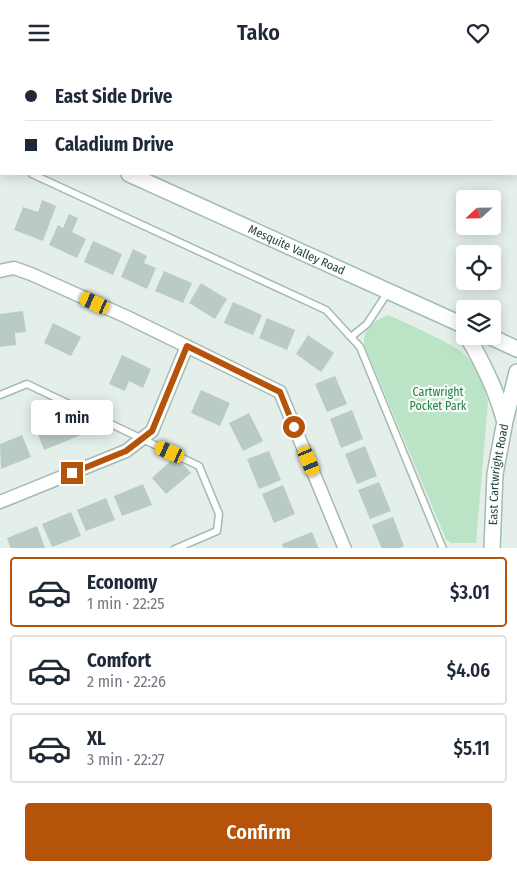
<!DOCTYPE html>
<meta charset="utf-8">
<style>
:root{--surface:#fff;--page:#f6f6f7;--text:#1f2937;--muted:#747a83;--line:#e0e1e3;--accent:#b45309}
body{margin:0;font-family:"Fira Sans Condensed",sans-serif;background:var(--page);color:var(--text);height:100vh;display:flex;flex-direction:column;font-size:19px;white-space:nowrap}
*{box-sizing:border-box;margin:0}
p{font-size:16px;color:var(--muted)}
.icon{flex:none;width:28px;height:28px;fill:none;stroke:currentColor;stroke-width:2;stroke-linecap:round;stroke-linejoin:round}
.map{position:relative;height:483px;overflow:hidden}
.drawer{display:flex;flex-direction:column;background:var(--surface);flex:1}
.drawer>*{flex:none}
.top-card{position:absolute;left:0px;top:0px;width:518px;height:110px;box-shadow:0 2px 12px #0003;display:grid;align-content:center;height:110px;padding:0 25px;background:var(--surface)}
.needle{width:32px;rotate:248deg}
.tools{position:absolute;left:456px;top:125px;display:grid;gap:10px}
.tools a{display:grid;place-items:center;width:45px;height:45px;border-radius:5px;background:var(--surface);box-shadow:0 2px 12px #0003;font-size:25px}
.end{position:absolute;width:22px;height:22px;margin:-11px;border:6px solid #b45309;background:#fff;box-shadow:0 0 0 2px #fff}
.from{border-radius:50%}
.bubble{position:absolute;height:35px;border-radius:5px;background:var(--surface);box-shadow:0 2px 12px #0003;font-size:16px;font-weight:600;line-height:35px;text-align:center}
.car{position:absolute;width:15px;height:30px;margin:-15px -8px;border-radius:6px;box-shadow:0 0 4px 1px #0007;background:linear-gradient(#f5c518 24%,#345 0 40%,#f5c518 0 76%,#345 0 86%,#f5c518 0)}
.top-card b{display:flex;align-items:center;gap:18px;height:48px;font-size:19px}
.top-card b+b{border-top:1px solid var(--line)}
.top-card i{width:12px;height:12px;background:var(--text)}
ul{padding:9px 0 0;list-style:none}
li{display:flex;align-items:center;gap:15px;height:70px;margin:0 10px 8px;padding:0 15px;border:2px solid var(--line);border-radius:5px}
li div{flex:1}
li b{display:block;font-size:19px}
li em{font-style:normal;font-weight:600}
li.selected{border-color:var(--accent)}
li>.icon{width:45px;height:45px;stroke-width:1.5}
.cta{display:flex;gap:10px;margin-top:auto;padding:10px 25px}
.cta a{flex:1;height:58px;border-radius:5px;background:var(--accent);color:#fff;font-size:20px;font-weight:600;line-height:58px;text-align:center}
header{display:flex;justify-content:space-between;align-items:center;height:65px;padding:0 25px;background:var(--surface);font-size:22px;font-weight:600}
.map>svg:first-child{display:block}
.green{fill:#bbe3c5}
.building{fill:#b9cbc3}
.lines{fill:none;stroke-linecap:round;stroke-linejoin:round}
.lane-casing{stroke:#a6b8b2;stroke-width:9}
.street-casing{stroke:#a6b8b2;stroke-width:15}
.secondary-casing{stroke:#a1bdb2;stroke-width:18}
.lane{stroke:#fff;stroke-width:6}
.street{stroke:#fff;stroke-width:12}
.secondary{stroke:#fff;stroke-width:15}
.route{stroke:#b45309;stroke-width:6}
.labels{text-anchor:middle;dominant-baseline:central;stroke-width:4.5;stroke-linejoin:round;paint-order:stroke}
.street-label{font-size:12px;fill:#21443a;stroke:#f6fbf8}
.park-label{font-size:12px;fill:#258047;stroke:#f6fbf8}
</style>
<header><svg class="icon" aria-label="menu" viewBox="0 0 24 24"><path d="M4 6h16M4 12h16M4 18h16"/></svg>Tako<svg class="icon" aria-label="heart" viewBox="0 0 24 24"><path d="M12 20l-8-8c-3-5 5-10 8-4 3-6 11-1 8 4z"/></svg></header>
<div class="map">
<svg width="517" height="484" viewBox="0 0 517 484">
<rect width="100%" height="100%" fill="#e4efea"/>
<path class="green" d="M 389,250 C 406,259 456,279 467,292 C 479,305 484,321 488,337 L 476,478 L 451,478 L 446,474 L 365,282 C 360,267 375,254 389,250 Z"/>
<path class="building" d="M 42,135 L 56,141 L 43,176 L 14,165 L 23,142 L 38,147 Z
M 69,149 L 78,153 L 72,167 L 86,174 L 77,193 L 49,180 L 58,160 L 63,163 Z
M 93,176 L 122,189 L 113,210 L 84,197 Z
M 133,184 L 147,191 L 144,198 L 156,203 L 147,224 L 121,212 Z
M 164,206 L 192,218 L 183,238 L 155,226 Z
M 201,218 L 227,234 L 215,254 L 189,238 Z
M 233,237 L 262,250 L 253,270 L 224,258 Z
M 23,246 L 26,267 L 15,268 L 16,280 L 0,282 L 0,249 Z
M 267,253 L 295,265 L 287,285 L 259,273 Z
M 53,258 L 81,272 L 71,291 L 44,278 Z
M 308,270 L 334,288 L 321,307 L 296,289 Z
M 122,290 L 151,304 L 143,323 L 129,316 L 125,326 L 109,319 Z
M 335,311 L 347,339 L 327,347 L 315,319 Z
M 201,325 L 230,338 L 220,361 L 191,348 Z
M 352,345 L 363,374 L 341,383 L 330,354 Z
M 48,347 L 51,355 L 72,347 L 81,370 L 44,385 L 32,353 Z
M 249,348 L 263,376 L 243,386 L 229,358 Z
M 22,370 L 31,392 L 1,404 L 0,379 Z
M 365,381 L 377,411 L 357,419 L 345,389 Z
M 269,386 L 281,415 L 259,424 L 247,394 Z
M 176,391 L 191,408 L 166,429 L 152,413 Z
M 379,417 L 391,446 L 370,454 L 358,425 Z
M 143,419 L 152,440 L 122,451 L 114,431 Z
M 283,420 L 295,449 L 274,458 L 262,429 Z
M 106,433 L 115,455 L 86,466 L 77,445 Z
M 71,447 L 81,471 L 52,482 L 42,459 Z
M 393,452 L 404,481 L 398,484 L 382,484 L 372,460 Z
M 37,461 L 45,483 L 11,484 L 7,473 Z
M 312,467 L 319,484 L 284,484 L 282,479 Z"/>
<g class="lines">
<defs>
<path id="lane" d="M 0,94 L 1,94
M 32,109 L 326,245 L 360,282 L 443,484
M 351,272 L 367,259 L 388,227
M 0,330 L 27,319 L 199,401 L 219,449 L 217,466 L 175,484"/>
<path id="street" d="M 0,206 L 14,203 L 31,209 L 127,252 L 280,327 L 345,484
M 0,437 L 126,386 L 152,366 L 187,281"/>
<g id="secondary">
<path d="M 0,49 L 1,50"/>
<path id="s1" d="M 129,109 L 465,261"/>
<path d="M 467,271 C 483,298 496,324 504,354"/>
<path d="M 489,271 L 517,284"/>
<path id="s2" d="M 492,484 L 495,409 L 505,356 L 517,307"/>
</g>
</defs>
<use href="#lane" class="lane-casing"/>
<use href="#street" class="street-casing"/>
<use href="#secondary" class="secondary-casing"/>
<use href="#lane" class="lane"/>
<use href="#street" class="street"/>
<use href="#secondary" class="secondary"/>
</g>
<g class="lines">
<path class="route" d="M 72,408 L 126,386 L 152,366 L 187,281 L 280,327 L 294,362"/>
</g>
<g class="labels">
<g class="street-label">
<text stroke="none"><textPath href="#s1" startOffset="184">Mesquite Valley Road</textPath></text>
<text stroke="none"><textPath href="#s2" startOffset="75">East Cartwright Road</textPath></text>
</g>
<g class="park-label">
<text x="438" y="327">Cartwright<tspan x="438" dy="14">Pocket Park</tspan></text>
</g>
</g>
</svg>
<div class="tools">
<a><svg class="needle" viewBox="-14 -14 28 28"><path d="M0-13l5 13h-10z" fill="#e53935"/><path d="M0 13l5-13h-10z" fill="#747a83"/></svg></a>
<a><svg class="icon" aria-label="locate" viewBox="0 0 24 24"><circle cx="12" cy="12" r="6"/><path d="M12 2v4M12 18v4M2 12h4M18 12h4"/></svg></a>
<a><svg class="icon" aria-label="layers" viewBox="0 0 24 24"><path d="M12 4l9 5-9 5-9-5zM3 14l9 5 9-5"/></svg></a>
</div>
<i class="end from" style="left:294px;top:362px"></i>
<i class="end" style="left:72px;top:408px"></i>
<div class="bubble" style="left:31px;top:335px;width:82px">1 min</div>
<i class="car" style="left:95px;top:238px;rotate:294deg"></i>
<i class="car" style="left:170px;top:387px;rotate:294deg"></i>
<i class="car" style="left:309px;top:396px;rotate:157deg"></i>
<div class="top-card">
<b><i class="from"></i>East Side Drive</b>
<b><i></i>Caladium Drive</b>
</div>
</div>
<section class="drawer">
<ul>
<li class="selected"><svg class="icon" aria-label="car" viewBox="0 0 24 24"><path d="M5 17H2v-5l4-1 3-4h7l3 4 3 1v5h-3M9 17h6M6 11h13"/><circle cx="7" cy="17" r="2"/><circle cx="17" cy="17" r="2"/></svg><div><b>Economy</b><p>1 min · 22:25</p></div><em>$3.01</em></li>
<li><svg class="icon" aria-label="car" viewBox="0 0 24 24"><path d="M5 17H2v-5l4-1 3-4h7l3 4 3 1v5h-3M9 17h6M6 11h13"/><circle cx="7" cy="17" r="2"/><circle cx="17" cy="17" r="2"/></svg><div><b>Comfort</b><p>2 min · 22:26</p></div><em>$4.06</em></li>
<li><svg class="icon" aria-label="car" viewBox="0 0 24 24"><path d="M5 17H2v-5l4-1 3-4h7l3 4 3 1v5h-3M9 17h6M6 11h13"/><circle cx="7" cy="17" r="2"/><circle cx="17" cy="17" r="2"/></svg><div><b>XL</b><p>3 min · 22:27</p></div><em>$5.11</em></li>
</ul>
<div class="cta"><a>Confirm</a></div>
</section>
